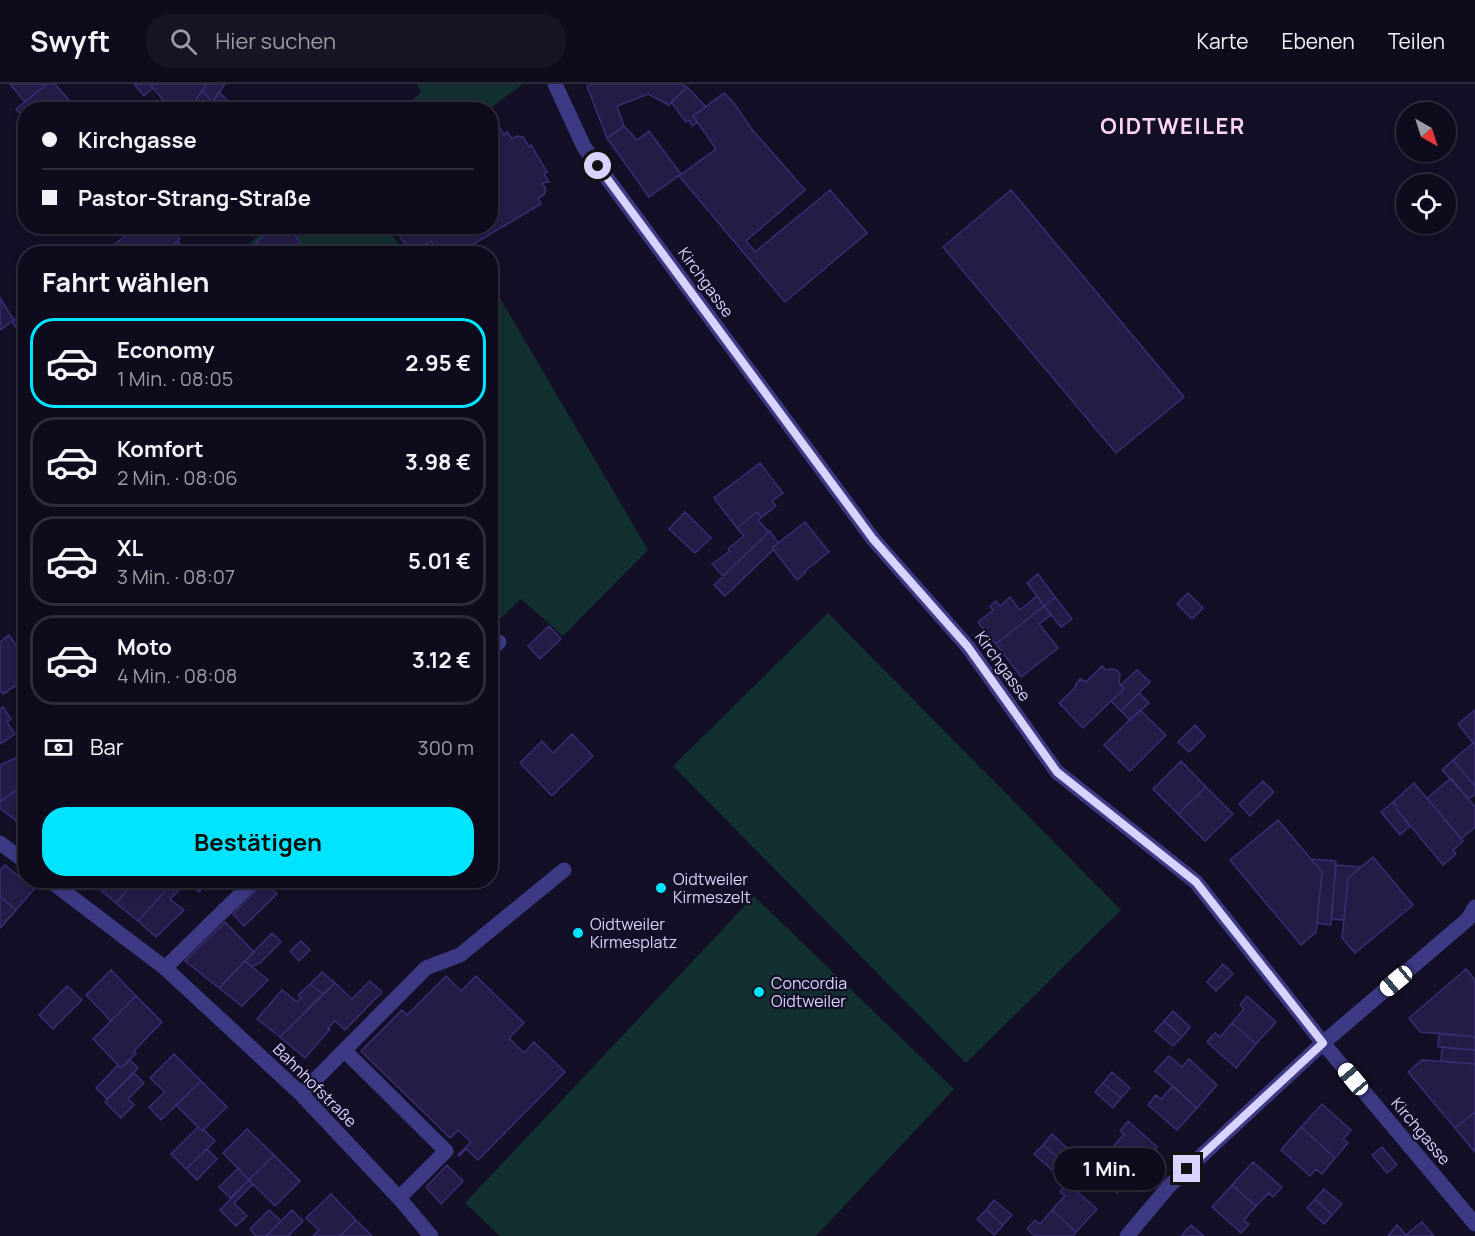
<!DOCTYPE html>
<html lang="de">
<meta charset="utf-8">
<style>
:root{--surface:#0e0b1c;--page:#171425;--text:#f1f3f6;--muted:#9b9ba3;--line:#2e2b3b;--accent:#00e5ff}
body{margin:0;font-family:Manrope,sans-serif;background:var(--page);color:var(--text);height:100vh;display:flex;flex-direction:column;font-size:22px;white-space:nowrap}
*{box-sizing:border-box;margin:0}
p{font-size:20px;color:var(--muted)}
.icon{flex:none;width:33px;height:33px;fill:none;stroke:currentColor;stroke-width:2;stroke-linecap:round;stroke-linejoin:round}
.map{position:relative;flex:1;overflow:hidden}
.panel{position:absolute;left:18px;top:162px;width:480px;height:642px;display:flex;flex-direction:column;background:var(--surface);border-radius:24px;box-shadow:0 3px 9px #0003,0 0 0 2px var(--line)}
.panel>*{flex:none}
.hud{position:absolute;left:18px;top:18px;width:480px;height:132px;border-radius:24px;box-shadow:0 3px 9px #0003,0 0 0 2px var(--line);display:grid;align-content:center;height:132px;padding:0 24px;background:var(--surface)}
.needle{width:39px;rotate:141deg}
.controls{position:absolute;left:1396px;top:18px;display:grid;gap:12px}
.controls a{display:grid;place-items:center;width:60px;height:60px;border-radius:50%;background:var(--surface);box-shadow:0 3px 9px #0003,0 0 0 2px var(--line);font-size:30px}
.end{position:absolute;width:27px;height:27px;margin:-14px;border:8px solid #d9d4ff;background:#111;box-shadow:0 0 0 3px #111}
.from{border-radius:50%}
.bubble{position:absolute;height:42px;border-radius:21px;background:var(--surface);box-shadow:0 3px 9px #0003,0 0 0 2px var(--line);font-size:20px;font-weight:700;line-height:42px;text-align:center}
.car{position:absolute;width:18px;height:36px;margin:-18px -9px;border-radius:8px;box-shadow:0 0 4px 2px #0007;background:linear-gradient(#fff 24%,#345 0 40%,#fff 0 76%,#345 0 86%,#fff 0)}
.hud b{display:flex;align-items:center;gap:21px;height:57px;font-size:22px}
.hud b+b{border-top:2px solid var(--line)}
.hud i{width:15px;height:15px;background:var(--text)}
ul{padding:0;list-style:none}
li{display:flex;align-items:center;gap:18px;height:90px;margin:0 12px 9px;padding:0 12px;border:3px solid var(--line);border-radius:24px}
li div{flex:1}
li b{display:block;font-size:22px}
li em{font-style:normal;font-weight:700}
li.current{border-color:var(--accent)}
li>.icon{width:54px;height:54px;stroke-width:1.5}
h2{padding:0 24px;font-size:27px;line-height:72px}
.pay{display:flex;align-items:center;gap:15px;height:66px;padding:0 24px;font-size:22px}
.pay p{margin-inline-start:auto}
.cta{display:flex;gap:12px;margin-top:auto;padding:12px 24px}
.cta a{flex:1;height:69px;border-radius:24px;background:var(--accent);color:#111;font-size:24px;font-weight:700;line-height:69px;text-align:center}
header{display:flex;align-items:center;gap:36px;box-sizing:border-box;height:84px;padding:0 30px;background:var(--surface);border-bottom:2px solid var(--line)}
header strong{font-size:28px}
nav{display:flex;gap:33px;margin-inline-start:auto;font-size:21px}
.search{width:420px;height:54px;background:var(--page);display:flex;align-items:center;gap:15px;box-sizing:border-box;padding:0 21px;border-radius:24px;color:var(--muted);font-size:22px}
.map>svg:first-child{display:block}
.green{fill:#12302f}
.building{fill:#241b47;stroke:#3b2d73;stroke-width:1.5}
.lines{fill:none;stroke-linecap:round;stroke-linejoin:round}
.lane{stroke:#3d3a85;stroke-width:15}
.street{stroke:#3d3a85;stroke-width:15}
.route{stroke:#d9d4ff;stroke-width:8}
.poi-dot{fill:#00e5ff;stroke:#130f26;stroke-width:2}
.labels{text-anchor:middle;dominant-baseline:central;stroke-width:4.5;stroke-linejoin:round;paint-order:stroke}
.street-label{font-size:16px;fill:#d9d4ff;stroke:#130f26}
.poi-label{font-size:16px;fill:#d9d4ff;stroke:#130f26;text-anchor:start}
.district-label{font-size:22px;font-weight:bold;letter-spacing:1.5px;fill:#ffd6f0;stroke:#130f26}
</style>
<header>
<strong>Swyft</strong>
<div class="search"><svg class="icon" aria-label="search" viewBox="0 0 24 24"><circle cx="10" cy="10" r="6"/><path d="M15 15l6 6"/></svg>Hier suchen</div>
<nav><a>Karte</a><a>Ebenen</a><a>Teilen</a></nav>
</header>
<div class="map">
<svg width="1475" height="1152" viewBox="0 0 1475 1152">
<rect width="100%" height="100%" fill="#130f26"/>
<path class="green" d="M 417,0 L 523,0 L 489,25 L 402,25 L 421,8 Z
M 269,142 L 385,143 L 407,169 L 238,170 Z
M 490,197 L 648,466 L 563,552 L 521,515 L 491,544 Z
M 828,529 L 1121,826 L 966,979 L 673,682 Z
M 754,812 L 954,1005 L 816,1152 L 500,1152 L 465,1119 Z"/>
<path class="building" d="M 10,0 L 47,0 L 25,18 Z
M 47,0 L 55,0 L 78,26 L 26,26 L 26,36 L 16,25 Z
M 134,0 L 150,0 L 153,4 L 144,12 Z
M 150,0 L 207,0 L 189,26 L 171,26 Z
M 207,0 L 225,0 L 213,18 L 202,7 Z
M 593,0 L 681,0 L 687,3 L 669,21 L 648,10 L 617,22 L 624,42 L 607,54 L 587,2 Z
M 687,3 L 706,23 L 693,32 L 697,38 L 692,42 L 689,36 L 686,38 L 671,18 Z
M 202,7 L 213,18 L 220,26 L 189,26 Z
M 219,8 L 233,22 L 231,26 L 220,26 L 212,18 Z
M 724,9 L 734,19 L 750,43 L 805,106 L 746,157 L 755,168 L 830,106 L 867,149 L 785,218 L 679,92 L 716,65 L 693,32 Z
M 490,28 L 504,51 L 507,48 L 512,55 L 517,52 L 523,53 L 529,63 L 531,61 L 547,88 L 544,90 L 549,98 L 542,99 L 546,105 L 544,111 L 538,114 L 541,120 L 457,170 L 438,170 L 431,157 L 414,167 L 415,170 L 413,170 L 406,159 L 403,158 L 398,149 L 397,142 L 490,142 Z
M 624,42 L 637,56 L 649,47 L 681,90 L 649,113 L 607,54 Z
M 1011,106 L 1184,313 L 1116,369 L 943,163 Z
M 138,142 L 170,142 L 180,155 L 162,170 L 102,170 Z
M 278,142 L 288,142 L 300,158 L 283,170 L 265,170 L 256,158 Z
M 178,157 L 188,170 L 162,170 Z
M 0,214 L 14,236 L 0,246 Z
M 26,228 L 26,257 L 12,238 Z
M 760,379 L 783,409 L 772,417 L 776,422 L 762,433 L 757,428 L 737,444 L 714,414 Z
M 685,428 L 711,454 L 695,469 L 669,445 Z
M 757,428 L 762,433 L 758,436 L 769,448 L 723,492 L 712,480 L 730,467 L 728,465 L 744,452 L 737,444 Z
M 805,438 L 829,468 L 805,487 L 806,488 L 797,496 L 772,464 Z
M 770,447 L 778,459 L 772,464 L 773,466 L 725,512 L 714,501 Z
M 1038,490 L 1055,513 L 1044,522 L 1027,499 Z
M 1188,509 L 1203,524 L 1192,535 L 1177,520 Z
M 1037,512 L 1044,522 L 996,560 L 978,538 L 993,526 L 990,522 L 996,517 L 1000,522 L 1010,513 L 1020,526 Z
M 1055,513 L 1072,535 L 1061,543 L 1044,522 Z
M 1044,522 L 1051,531 L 1039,540 L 1058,564 L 1021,593 L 996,560 Z
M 549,542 L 561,555 L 540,575 L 528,562 Z
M 9,551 L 26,576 L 26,595 L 3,610 L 0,606 L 0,558 Z
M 1102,582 L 1106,586 L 1114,585 L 1118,587 L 1120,591 L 1119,599 L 1124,605 L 1083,644 L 1059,619 L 1075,604 L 1076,600 L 1080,595 L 1086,598 Z
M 1137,586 L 1150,598 L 1121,627 L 1111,617 L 1124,605 L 1121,601 Z
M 1139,609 L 1149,619 L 1130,636 L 1121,627 Z
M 3,623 L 11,635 L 7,638 L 15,650 L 0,660 L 0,625 Z
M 1140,626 L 1166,651 L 1130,687 L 1104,661 Z
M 1475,626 L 1475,661 L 1458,640 Z
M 1195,641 L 1205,652 L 1189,668 L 1178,658 Z
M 572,650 L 593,672 L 552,712 L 520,679 L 542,657 L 553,669 Z
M 1473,659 L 1475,661 L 1475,702 L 1453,676 Z
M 20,672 L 26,679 L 26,699 L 0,718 L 0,681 Z
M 1453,676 L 1475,702 L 1475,710 L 1469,715 L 1442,686 Z
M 1181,677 L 1206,703 L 1178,730 L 1153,705 Z
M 1451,694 L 1475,723 L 1475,743 L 1461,755 L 1427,714 Z
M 1263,697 L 1274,708 L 1250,732 L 1239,720 Z
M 26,699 L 26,745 L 0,724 L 0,718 Z
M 1414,699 L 1463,757 L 1453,766 L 1456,770 L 1443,781 L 1397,726 L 1398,724 L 1393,718 Z
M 1206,703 L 1233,730 L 1205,757 L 1178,730 Z
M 1393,718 L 1398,724 L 1397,726 L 1410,742 L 1400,751 L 1381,728 Z
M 1278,736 L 1322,788 L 1316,848 L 1301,861 L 1230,776 Z
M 1373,773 L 1413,821 L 1355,869 L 1342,854 L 1348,794 Z
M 1311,775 L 1336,777 L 1331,841 L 1317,839 L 1322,788 Z
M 5,781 L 34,805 L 16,826 L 0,812 L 0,786 Z
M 1336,781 L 1361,783 L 1348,794 L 1344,836 L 1331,835 Z
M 94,796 L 136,796 L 116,819 L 92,799 Z
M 136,796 L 175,796 L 138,837 L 116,819 Z
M 175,796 L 185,796 L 187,798 L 170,815 L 184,826 L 156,853 L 138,837 Z
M 185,796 L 210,796 L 199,808 Z
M 265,798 L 277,810 L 244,842 L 233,830 Z
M 0,812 L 16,826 L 0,844 Z
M 225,838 L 254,868 L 219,904 L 185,877 Z
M 272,849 L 281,858 L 260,879 L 252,883 L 245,877 Z
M 301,857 L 310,866 L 299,877 L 290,867 Z
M 245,877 L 268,896 L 242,922 L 219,904 Z
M 1223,880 L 1233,890 L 1216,907 L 1207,898 Z
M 1466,885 L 1475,896 L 1475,953 L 1420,948 L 1409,934 Z
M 111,886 L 136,912 L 111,937 L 86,911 Z
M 322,888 L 335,899 L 323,910 L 310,900 Z
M 446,892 L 461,907 L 476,892 L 524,939 L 509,954 L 524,969 L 534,958 L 565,988 L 478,1076 L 466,1065 L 459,1072 L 458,1071 L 471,1058 L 458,1046 L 450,1054 L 361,967 L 402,926 L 407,931 Z
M 370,897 L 382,908 L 345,946 L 335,937 L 328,944 L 330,945 L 305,974 L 280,953 L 335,899 L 352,915 Z
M 310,900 L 323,910 L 280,953 L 257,935 L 282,906 L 297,918 L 301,914 L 298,911 Z
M 67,902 L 82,916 L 53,945 L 39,931 Z
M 136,912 L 162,938 L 134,967 L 136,969 L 121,984 L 93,955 Z
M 1247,912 L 1276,938 L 1256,960 L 1232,939 L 1244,925 L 1240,921 Z
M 1173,927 L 1190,943 L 1182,953 L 1164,937 Z
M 1164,937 L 1182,953 L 1173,962 L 1155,947 Z
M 1232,939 L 1256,960 L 1236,984 L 1207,958 L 1215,949 L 1220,953 Z
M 1439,949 L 1475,953 L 1475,966 L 1438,963 Z
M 1442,963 L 1475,966 L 1475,980 L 1441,977 Z
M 174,970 L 201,997 L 161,1036 L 149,1023 L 165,1008 L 150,994 Z
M 1169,972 L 1182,983 L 1189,975 L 1217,1001 L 1197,1024 L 1155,987 Z
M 130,976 L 138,984 L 107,1015 L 96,1004 L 118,981 L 121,984 Z
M 1422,976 L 1475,980 L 1475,1028 L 1455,1044 L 1408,988 Z
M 1112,988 L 1130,1004 L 1121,1014 L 1103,999 Z
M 134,989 L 144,999 L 128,1015 L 134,1021 L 121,1034 L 105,1018 Z
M 201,997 L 227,1023 L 202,1047 L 176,1021 Z
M 1103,999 L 1121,1014 L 1113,1024 L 1095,1008 Z
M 1173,1002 L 1197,1024 L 1177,1046 L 1148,1021 L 1156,1011 L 1161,1015 Z
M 1322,1020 L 1351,1046 L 1343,1055 L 1348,1059 L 1335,1074 L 1301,1043 Z
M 1475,1028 L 1475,1068 L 1455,1044 Z
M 1128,1037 L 1157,1063 L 1137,1086 L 1112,1064 L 1124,1050 L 1120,1047 Z
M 198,1043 L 202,1047 L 204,1046 L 215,1057 L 186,1085 L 171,1070 Z
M 1301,1043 L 1335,1074 L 1322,1090 L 1316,1085 L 1310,1092 L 1281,1066 Z
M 247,1045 L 274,1071 L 249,1096 L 223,1069 Z
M 1052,1050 L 1069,1066 L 1061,1076 L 1043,1061 Z
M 1043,1061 L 1061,1076 L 1052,1086 L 1034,1070 Z
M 1382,1063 L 1397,1081 L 1387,1089 L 1372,1071 Z
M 1112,1064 L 1137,1086 L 1117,1109 L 1088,1083 L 1096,1074 L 1100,1078 Z
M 207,1065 L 217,1075 L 197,1096 L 186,1085 Z
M 274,1071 L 300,1097 L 275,1122 L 249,1096 Z
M 1253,1078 L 1282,1103 L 1273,1113 L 1269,1109 L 1256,1122 L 1232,1101 Z
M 447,1081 L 463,1097 L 441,1120 L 426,1103 Z
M 238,1084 L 249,1096 L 230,1114 L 219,1103 Z
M 249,1096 L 253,1100 L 234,1119 L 247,1132 L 236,1142 L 220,1126 Z
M 1067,1099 L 1097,1125 L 1076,1148 L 1052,1126 L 1065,1112 L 1060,1108 Z
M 1232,1101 L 1256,1122 L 1244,1136 L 1249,1140 L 1241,1149 L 1212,1123 Z
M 1324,1105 L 1342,1120 L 1332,1131 L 1315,1115 Z
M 331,1110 L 356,1136 L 340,1152 L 313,1152 L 319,1146 L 306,1134 Z
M 1315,1115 L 1332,1131 L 1324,1140 L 1307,1124 Z
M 994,1116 L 1012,1131 L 1003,1141 L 986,1126 Z
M 269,1126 L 281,1137 L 266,1152 L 256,1152 L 250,1145 Z
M 292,1126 L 303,1137 L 289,1151 L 290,1152 L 266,1152 Z
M 986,1126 L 1003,1141 L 994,1151 L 977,1135 Z
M 1052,1126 L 1076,1148 L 1073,1152 L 1035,1152 L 1027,1145 L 1035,1136 L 1040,1140 Z
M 356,1136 L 372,1152 L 340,1152 Z
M 1422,1138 L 1434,1152 L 1409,1152 L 1407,1150 Z
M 1191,1141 L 1204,1152 L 1181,1152 Z
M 1397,1141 L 1406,1151 L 1407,1150 L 1409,1152 L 1388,1152 Z"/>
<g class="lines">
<path class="lane" d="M 345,967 L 446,1067 L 399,1114
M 301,1010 L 426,884 L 460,871 L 564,786"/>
<path class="street" d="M 555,0 L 584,63 L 873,455 L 968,563 L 1057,688 L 1196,798 L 1323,959 L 1475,1140
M 490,567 L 499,558
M 0,759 L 26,778
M 49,796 L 165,884 L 301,1010 L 399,1114 L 431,1152
M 165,884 L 255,796
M 1127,1152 L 1170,1101 L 1323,959 L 1468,835 L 1475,823"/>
</g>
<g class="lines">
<path class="route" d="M 598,82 L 873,455 L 968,563 L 1057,688 L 1196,798 L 1323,959 L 1187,1085"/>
</g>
<g class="poi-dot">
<circle cx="661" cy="804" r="6"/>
<circle cx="578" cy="849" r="6"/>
<circle cx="759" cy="908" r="6"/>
</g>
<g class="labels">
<g class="street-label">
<text transform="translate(706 198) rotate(54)">Kirchgasse</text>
<text transform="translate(1003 582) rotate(54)">Kirchgasse</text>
<text transform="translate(315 1001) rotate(45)">Bahnhofstraße</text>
<text transform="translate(1421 1047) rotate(50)">Kirchgasse</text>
</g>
<g class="poi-label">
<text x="673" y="795">Oidtweiler<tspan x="673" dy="18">Kirmeszelt</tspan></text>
<text x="590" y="840">Oidtweiler<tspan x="590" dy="18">Kirmesplatz</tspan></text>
<text x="771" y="899">Concordia<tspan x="771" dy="18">Oidtweiler</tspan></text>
</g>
<g class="district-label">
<text x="1173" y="42">OIDTWEILER</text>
</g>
</g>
</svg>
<div class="controls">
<a><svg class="needle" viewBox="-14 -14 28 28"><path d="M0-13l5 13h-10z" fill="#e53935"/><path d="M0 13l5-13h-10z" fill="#9b9ba3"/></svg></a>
<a><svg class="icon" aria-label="locate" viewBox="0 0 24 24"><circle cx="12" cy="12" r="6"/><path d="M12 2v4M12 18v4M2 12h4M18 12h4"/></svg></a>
</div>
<i class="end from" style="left:598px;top:82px"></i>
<i class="end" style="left:1187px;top:1085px"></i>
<div class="bubble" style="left:1054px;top:1064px;width:111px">1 Min.</div>
<i class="car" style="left:1396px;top:897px;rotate:230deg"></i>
<i class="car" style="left:1353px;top:995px;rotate:320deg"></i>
<div class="hud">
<b><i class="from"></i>Kirchgasse</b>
<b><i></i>Pastor-Strang-Straße</b>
</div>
<section class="panel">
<h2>Fahrt wählen</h2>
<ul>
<li class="current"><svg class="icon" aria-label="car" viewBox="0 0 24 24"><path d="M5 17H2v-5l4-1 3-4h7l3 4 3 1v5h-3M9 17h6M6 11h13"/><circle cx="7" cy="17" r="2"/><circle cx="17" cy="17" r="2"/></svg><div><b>Economy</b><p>1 Min. · 08:05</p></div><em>2.95 €</em></li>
<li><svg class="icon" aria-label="car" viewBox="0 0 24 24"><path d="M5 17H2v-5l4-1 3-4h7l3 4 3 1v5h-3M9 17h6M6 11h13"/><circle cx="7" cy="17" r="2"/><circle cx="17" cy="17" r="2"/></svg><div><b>Komfort</b><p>2 Min. · 08:06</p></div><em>3.98 €</em></li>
<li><svg class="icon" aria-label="car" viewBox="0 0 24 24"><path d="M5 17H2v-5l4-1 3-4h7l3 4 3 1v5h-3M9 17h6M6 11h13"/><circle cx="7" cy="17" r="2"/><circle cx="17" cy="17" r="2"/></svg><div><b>XL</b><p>3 Min. · 08:07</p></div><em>5.01 €</em></li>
<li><svg class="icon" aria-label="car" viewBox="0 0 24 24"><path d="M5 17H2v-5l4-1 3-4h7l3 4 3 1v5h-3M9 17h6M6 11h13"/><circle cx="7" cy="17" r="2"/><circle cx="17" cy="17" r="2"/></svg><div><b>Moto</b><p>4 Min. · 08:08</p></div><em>3.12 €</em></li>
</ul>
<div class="pay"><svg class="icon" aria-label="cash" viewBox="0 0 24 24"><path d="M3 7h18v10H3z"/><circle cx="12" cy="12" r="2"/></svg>Bar<p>300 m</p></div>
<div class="cta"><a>Bestätigen</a></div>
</section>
</div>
